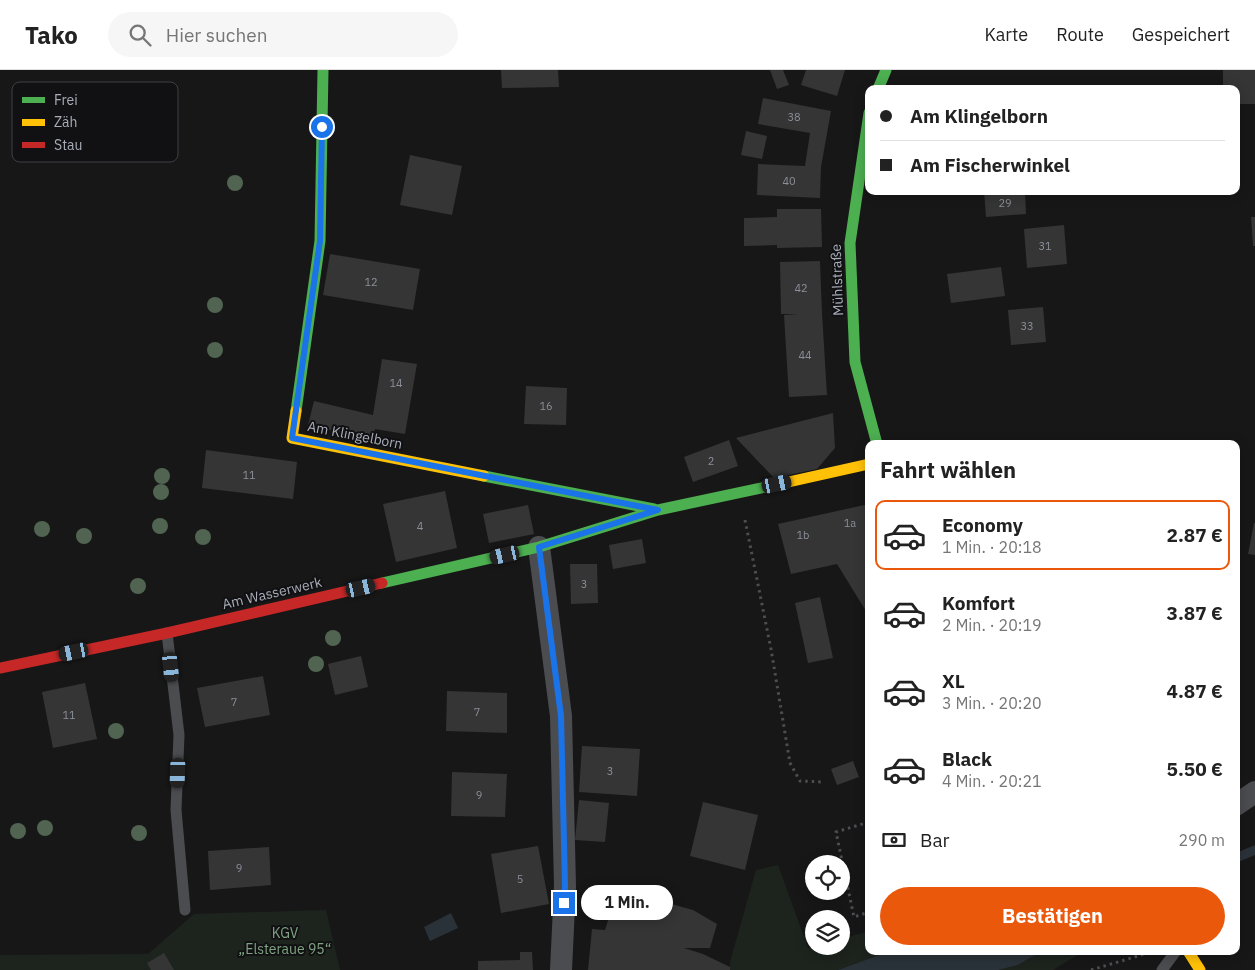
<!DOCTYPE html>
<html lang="de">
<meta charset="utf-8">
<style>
:root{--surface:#fff;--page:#f6f6f6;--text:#222;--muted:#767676;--line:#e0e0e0;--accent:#ea580c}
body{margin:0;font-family:"IBM Plex Sans",sans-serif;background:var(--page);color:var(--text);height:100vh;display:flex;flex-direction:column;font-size:19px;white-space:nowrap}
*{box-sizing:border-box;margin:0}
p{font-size:16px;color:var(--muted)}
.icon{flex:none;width:28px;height:28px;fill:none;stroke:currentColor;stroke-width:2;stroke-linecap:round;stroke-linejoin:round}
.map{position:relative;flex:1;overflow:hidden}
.drawer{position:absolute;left:865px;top:370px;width:375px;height:515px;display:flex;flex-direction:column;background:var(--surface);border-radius:10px;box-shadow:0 2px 12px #0003}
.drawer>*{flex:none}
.guide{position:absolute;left:865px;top:15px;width:375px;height:110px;border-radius:10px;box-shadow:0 2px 12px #0003;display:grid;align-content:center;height:110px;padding:0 15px;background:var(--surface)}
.buttons{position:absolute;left:805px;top:785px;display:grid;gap:10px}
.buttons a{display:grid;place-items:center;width:45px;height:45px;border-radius:50%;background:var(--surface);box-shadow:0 2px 12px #0003;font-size:25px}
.end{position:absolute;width:22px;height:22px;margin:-11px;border:6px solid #1a73e8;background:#fff;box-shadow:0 0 0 2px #fff}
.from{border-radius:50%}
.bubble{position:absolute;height:35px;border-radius:18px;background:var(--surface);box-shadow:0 2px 12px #0003;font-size:16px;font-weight:800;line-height:35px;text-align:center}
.car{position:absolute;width:15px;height:30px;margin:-15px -8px;border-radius:6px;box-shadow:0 0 4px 1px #0007;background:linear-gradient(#222 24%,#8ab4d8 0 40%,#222 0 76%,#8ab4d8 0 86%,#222 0)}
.guide b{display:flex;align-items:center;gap:18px;height:48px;font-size:19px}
.guide b+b{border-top:1px solid var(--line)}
.guide i{width:12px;height:12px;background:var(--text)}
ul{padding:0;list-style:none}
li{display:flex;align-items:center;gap:15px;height:70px;margin:0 10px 8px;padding:0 5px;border:2px solid transparent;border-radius:10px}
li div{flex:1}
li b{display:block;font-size:19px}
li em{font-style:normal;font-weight:800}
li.on{border-color:var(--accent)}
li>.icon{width:45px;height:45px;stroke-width:1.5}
h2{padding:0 15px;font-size:22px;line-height:60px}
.pay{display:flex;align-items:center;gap:12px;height:55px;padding:0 15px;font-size:19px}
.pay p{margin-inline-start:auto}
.button{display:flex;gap:10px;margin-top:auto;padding:10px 15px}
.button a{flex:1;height:58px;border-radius:30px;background:var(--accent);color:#fff;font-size:20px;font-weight:800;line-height:58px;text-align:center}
header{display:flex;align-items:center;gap:30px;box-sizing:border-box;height:70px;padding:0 25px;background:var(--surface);border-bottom:1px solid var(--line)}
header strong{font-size:24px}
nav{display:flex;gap:28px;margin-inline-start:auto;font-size:18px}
.search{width:350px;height:45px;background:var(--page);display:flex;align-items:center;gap:12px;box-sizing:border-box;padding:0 18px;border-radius:28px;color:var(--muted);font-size:19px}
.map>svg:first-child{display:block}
.green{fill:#1d241e}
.water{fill:#2a3239}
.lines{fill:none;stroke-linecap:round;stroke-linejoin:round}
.stream{stroke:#2a3239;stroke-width:9}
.building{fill:#353536}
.path{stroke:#4d4e52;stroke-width:3;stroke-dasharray:2.5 4;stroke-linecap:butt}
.lane{stroke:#4b4c50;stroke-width:11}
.street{stroke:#4b4c50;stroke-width:22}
.fast{stroke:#4caf50;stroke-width:11}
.slow{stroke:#ffc107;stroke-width:11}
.jam{stroke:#c62828;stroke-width:11}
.tree{fill:#506451}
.route{stroke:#1a73e8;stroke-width:6}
.labels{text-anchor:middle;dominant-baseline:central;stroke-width:4;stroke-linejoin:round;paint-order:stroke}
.number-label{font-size:11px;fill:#8b8f98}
.street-label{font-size:14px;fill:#a8adb8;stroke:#111113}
.park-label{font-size:14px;fill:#7fa381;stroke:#111113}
.key{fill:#111113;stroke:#3e4045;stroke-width:1}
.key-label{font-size:14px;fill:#a8adb8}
</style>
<header>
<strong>Tako</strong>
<div class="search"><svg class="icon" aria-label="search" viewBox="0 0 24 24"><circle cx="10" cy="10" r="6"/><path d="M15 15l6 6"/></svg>Hier suchen</div>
<nav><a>Karte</a><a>Route</a><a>Gespeichert</a></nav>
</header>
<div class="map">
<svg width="1255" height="900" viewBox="0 0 1255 900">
<rect width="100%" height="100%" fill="#171717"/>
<path class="green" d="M 778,795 L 808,878 L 814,876 L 841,876 L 841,869 L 869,861 L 869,881 L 890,881 L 838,900 L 730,900 L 730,892 L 756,800 Z
M 326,840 L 340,900 L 0,900 L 0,885 L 148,884 L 194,844 Z
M 1042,881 L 1084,881 L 1053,900 L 998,900 L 1018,895 Z"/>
<path class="water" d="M 451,843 L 458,858 L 430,871 L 424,857 Z
M 890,881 L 1042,881 L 1018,895 L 998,900 L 838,900 Z"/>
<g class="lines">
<path class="stream" d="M 1236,788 L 1255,780"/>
</g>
<path class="building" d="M 501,0 L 558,0 L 559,17 L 502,18 Z
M 770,0 L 783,0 L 789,15 L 777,19 Z
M 806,0 L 845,0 L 837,26 L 801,15 Z
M 1223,0 L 1255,0 L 1255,34 L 1236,34 L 1236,19 L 1223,19 Z
M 763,28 L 831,41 L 821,97 L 820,128 L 757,125 L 758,94 L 805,96 L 810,63 L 758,54 Z
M 746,61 L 767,66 L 762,89 L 741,85 Z
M 410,85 L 462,96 L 452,145 L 400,135 Z
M 984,121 L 1025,121 L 1026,144 L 986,147 Z
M 777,139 L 821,139 L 822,177 L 777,178 L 777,175 L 744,176 L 744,148 L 777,147 Z
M 1251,147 L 1255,147 L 1255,176 L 1253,176 Z
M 1064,155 L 1067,194 L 1027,198 L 1024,159 Z
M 330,184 L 420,199 L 413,240 L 323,225 Z
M 820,191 L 822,243 L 827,325 L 789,327 L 784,245 L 799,244 L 781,244 L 780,192 Z
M 1001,197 L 1005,226 L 951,233 L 947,204 Z
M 1043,237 L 1046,272 L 1011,275 L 1008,240 Z
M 382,289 L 417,294 L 405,364 L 375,359 L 373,370 L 308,355 L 314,331 L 373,345 Z
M 526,316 L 567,318 L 566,355 L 524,354 Z
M 833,343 L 835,378 L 817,399 L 774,408 L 736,368 Z
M 729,370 L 738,396 L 693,412 L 684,387 Z
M 206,380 L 297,392 L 293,429 L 202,418 Z
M 445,421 L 457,478 L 396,492 L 383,434 Z
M 869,434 L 869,546 L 837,494 L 791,504 L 778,454 Z
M 528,435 L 534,464 L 489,473 L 483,444 Z
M 1254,453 L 1255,453 L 1255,485 L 1248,484 Z
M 642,469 L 646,493 L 613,499 L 609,475 Z
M 570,494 L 597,494 L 598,533 L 571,534 Z
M 820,527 L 833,588 L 808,593 L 795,533 Z
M 361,586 L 368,617 L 335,625 L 328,594 Z
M 263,606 L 270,645 L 205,657 L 197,618 Z
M 85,613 L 97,669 L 53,678 L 42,622 Z
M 447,621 L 507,623 L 507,663 L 446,661 Z
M 582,676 L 640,679 L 637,726 L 579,722 Z
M 853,691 L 859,707 L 837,715 L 831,699 Z
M 452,702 L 507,704 L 505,747 L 451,746 Z
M 579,730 L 609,733 L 605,772 L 575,770 Z
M 703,732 L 758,745 L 745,800 L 690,786 Z
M 538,776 L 549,834 L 501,843 L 491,784 Z
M 269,777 L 271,815 L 210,820 L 208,781 Z
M 618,819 L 693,840 L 717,854 L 710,878 L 684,878 L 703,884 L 730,897 L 730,900 L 588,900 L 592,859 L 605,860 Z
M 520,882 L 532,882 L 533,900 L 478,900 L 478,891 L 520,890 Z
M 164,883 L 174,900 L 151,900 L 147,893 Z"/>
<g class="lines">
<path class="path" d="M 745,450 L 771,579 L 790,693 L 800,711 L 823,712
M 869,752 L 836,762 L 854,847 L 869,842
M 1091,900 L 1148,883"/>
<path class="lane" d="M 167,563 L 179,665 L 176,740 L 185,840
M 1162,900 L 1176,881"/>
<path class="street" d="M 539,477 L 561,646 L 565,816 L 561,900
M 1236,735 L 1255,722"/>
<path class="fast" d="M 878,19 L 886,0
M 869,43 L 850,173 L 855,292 L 877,374
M 296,341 L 320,171 L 323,0
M 484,406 L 654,439
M 382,513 L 539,477 L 658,440 L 784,413"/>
<path class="slow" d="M 296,341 L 292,368 L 484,406
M 784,413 L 869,394
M 1188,881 L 1200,900"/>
<path class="jam" d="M 0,598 L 167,563 L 382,513"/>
</g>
<g class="tree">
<circle cx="235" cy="113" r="8"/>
<circle cx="215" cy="235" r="8"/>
<circle cx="215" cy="280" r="8"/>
<circle cx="162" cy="406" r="8"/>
<circle cx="161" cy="422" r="8"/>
<circle cx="160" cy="456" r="8"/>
<circle cx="42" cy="459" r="8"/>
<circle cx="84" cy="466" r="8"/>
<circle cx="203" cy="467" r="8"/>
<circle cx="138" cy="516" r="8"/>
<circle cx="333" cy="568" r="8"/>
<circle cx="316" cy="594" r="8"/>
<circle cx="116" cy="661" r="8"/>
<circle cx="45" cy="758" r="8"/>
<circle cx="18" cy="761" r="8"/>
<circle cx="139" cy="763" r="8"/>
</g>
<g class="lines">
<path class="route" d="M 322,57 L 320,171 L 292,368 L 658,440 L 539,477 L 561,646 L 565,816 L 564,833"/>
</g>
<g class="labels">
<g class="number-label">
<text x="794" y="47">38</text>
<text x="789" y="111">40</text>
<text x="1005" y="133">29</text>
<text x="1045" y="176">31</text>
<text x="371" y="212">12</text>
<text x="801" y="218">42</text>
<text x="1027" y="256">33</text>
<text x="805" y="285">44</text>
<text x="396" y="313">14</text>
<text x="546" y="336">16</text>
<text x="711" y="391">2</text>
<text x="249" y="405">11</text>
<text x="850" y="453">1a</text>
<text x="420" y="456">4</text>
<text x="803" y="465">1b</text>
<text x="584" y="514">3</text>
<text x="234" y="632">7</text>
<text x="477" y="642">7</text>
<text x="69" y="645">11</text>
<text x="610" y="701">3</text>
<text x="479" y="725">9</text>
<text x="239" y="798">9</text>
<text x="520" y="809">5</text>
</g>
<g class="street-label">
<text transform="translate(837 210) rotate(-92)">Mühlstraße</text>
<text transform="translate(355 365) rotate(11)">Am Klingelborn</text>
<text transform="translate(272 523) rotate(-13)">Am Wasserwerk</text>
</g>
<g class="park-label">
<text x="285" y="863">KGV<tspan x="285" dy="16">„Elsteraue 95“</tspan></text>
</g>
</g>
<rect x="12" y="12" width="166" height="80" rx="8" class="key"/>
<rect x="22" y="27" width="23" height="6" fill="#4caf50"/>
<rect x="22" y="49" width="23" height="7" fill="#ffc107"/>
<rect x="22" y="72" width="23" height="6" fill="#c62828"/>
<g class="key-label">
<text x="54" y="35">Frei</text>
<text x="54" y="57">Zäh</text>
<text x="54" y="80">Stau</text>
</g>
</svg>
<div class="buttons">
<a><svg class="icon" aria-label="locate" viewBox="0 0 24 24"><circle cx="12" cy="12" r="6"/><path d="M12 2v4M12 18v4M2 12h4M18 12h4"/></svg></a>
<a><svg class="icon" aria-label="layers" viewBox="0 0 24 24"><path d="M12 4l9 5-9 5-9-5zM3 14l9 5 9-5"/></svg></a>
</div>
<i class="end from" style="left:322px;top:57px"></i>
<i class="end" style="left:564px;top:833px"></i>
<div class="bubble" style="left:581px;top:815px;width:92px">1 Min.</div>
<i class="car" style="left:777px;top:414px;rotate:78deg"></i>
<i class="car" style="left:505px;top:485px;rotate:257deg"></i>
<i class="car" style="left:361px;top:518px;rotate:77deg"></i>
<i class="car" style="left:74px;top:582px;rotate:258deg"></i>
<i class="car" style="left:171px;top:597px;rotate:174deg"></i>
<i class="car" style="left:178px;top:703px;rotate:182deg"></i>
<div class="guide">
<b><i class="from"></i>Am Klingelborn</b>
<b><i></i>Am Fischerwinkel</b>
</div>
<section class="drawer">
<h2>Fahrt wählen</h2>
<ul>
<li class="on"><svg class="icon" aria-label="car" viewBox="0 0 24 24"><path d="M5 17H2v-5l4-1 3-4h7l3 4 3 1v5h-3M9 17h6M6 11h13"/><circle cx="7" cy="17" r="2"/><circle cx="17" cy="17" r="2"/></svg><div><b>Economy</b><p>1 Min. · 20:18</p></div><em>2.87 €</em></li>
<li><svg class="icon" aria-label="car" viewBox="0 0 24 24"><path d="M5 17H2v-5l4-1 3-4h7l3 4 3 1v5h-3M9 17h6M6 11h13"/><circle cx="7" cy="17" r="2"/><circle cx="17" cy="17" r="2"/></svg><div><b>Komfort</b><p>2 Min. · 20:19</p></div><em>3.87 €</em></li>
<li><svg class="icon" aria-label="car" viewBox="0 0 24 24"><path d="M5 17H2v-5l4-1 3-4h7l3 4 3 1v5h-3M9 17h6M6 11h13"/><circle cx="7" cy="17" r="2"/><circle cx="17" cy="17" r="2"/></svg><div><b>XL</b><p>3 Min. · 20:20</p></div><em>4.87 €</em></li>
<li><svg class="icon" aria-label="car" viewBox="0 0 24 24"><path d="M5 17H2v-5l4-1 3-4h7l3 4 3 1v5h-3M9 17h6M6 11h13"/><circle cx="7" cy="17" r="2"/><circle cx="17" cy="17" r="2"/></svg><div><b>Black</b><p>4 Min. · 20:21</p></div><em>5.50 €</em></li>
</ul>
<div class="pay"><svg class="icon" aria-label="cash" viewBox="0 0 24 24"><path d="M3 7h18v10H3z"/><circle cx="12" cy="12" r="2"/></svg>Bar<p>290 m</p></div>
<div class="button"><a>Bestätigen</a></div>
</section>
</div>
